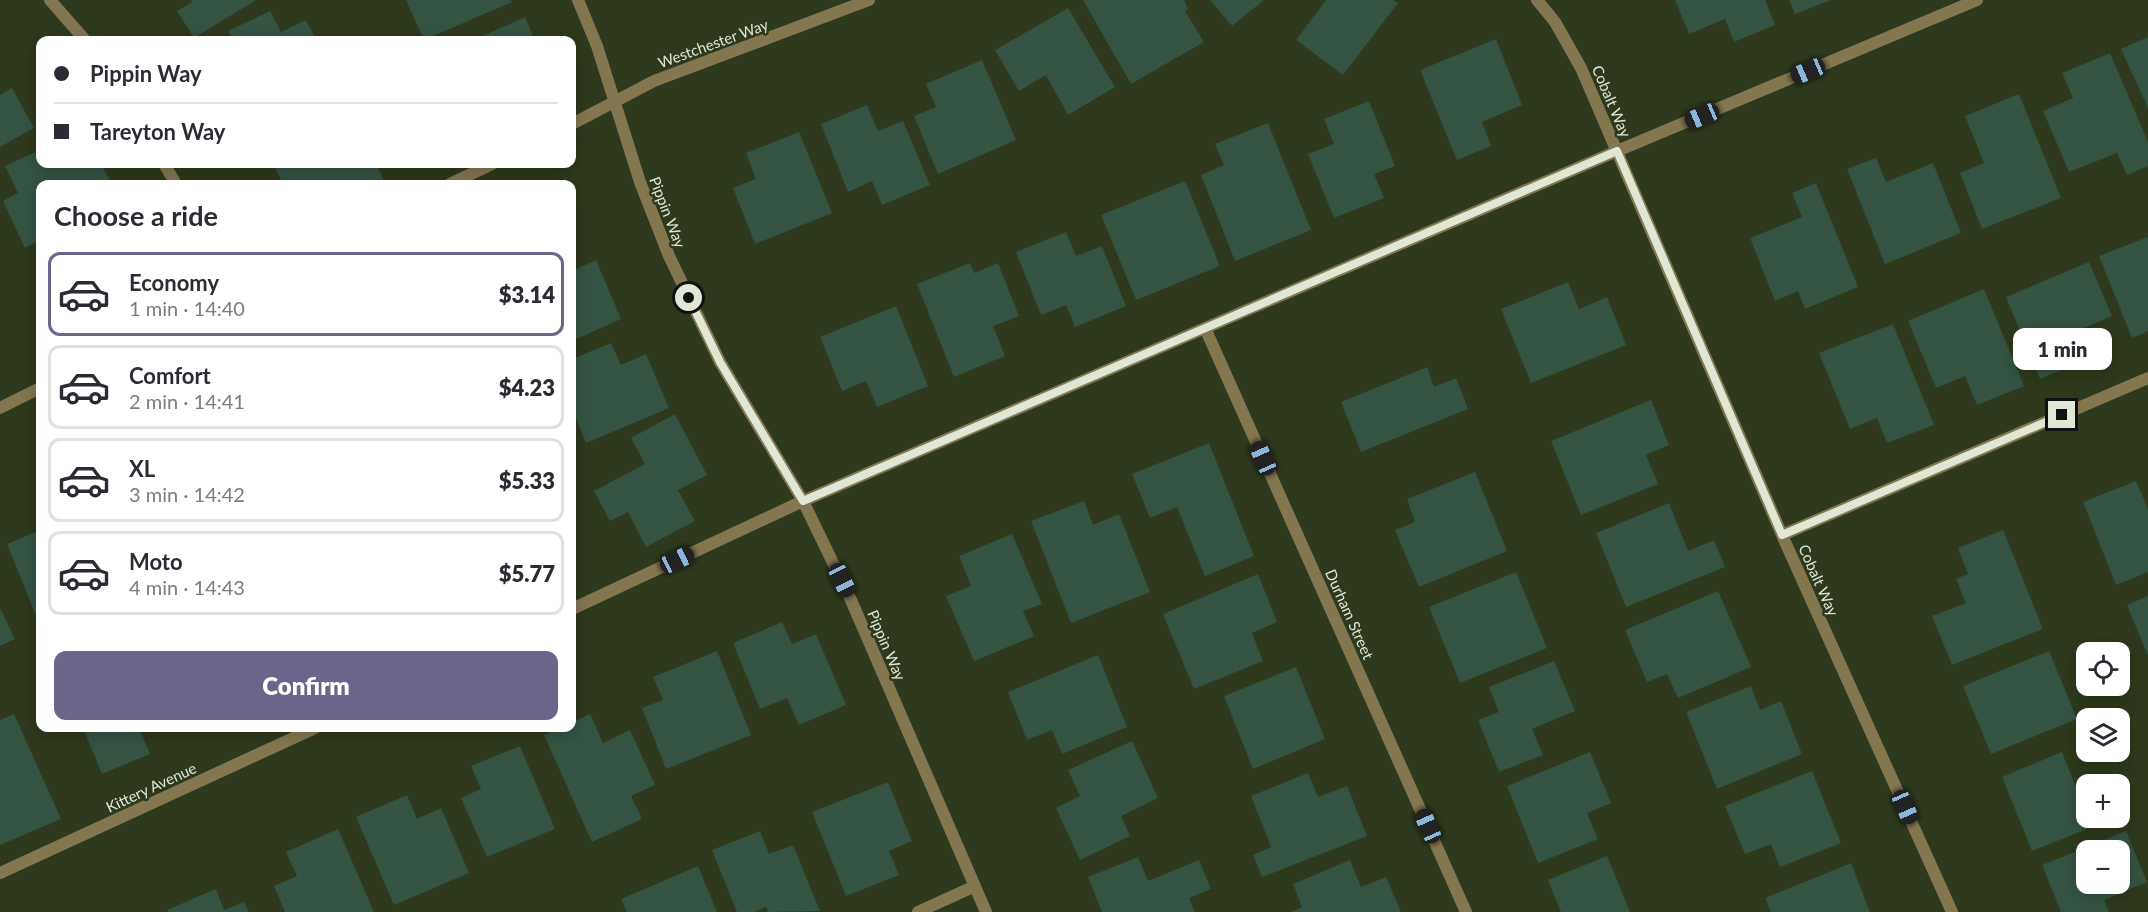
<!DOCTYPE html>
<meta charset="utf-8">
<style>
:root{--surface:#fff;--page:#f7f7f7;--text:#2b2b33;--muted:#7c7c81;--line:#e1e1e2;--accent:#6a658b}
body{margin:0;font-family:Lato,sans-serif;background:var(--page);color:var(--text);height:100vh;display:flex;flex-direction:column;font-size:22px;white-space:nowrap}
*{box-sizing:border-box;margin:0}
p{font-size:20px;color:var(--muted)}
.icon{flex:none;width:33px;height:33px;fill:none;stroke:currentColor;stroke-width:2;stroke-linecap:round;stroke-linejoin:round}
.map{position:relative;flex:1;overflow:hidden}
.drawer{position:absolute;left:36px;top:180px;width:540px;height:552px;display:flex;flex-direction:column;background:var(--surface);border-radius:12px;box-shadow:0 3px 15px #0003}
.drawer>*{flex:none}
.top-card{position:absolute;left:36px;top:36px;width:540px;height:132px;border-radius:12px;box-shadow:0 3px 15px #0003;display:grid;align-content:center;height:132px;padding:0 18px;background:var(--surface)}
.fabs{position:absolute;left:2076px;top:642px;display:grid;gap:12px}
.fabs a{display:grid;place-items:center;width:54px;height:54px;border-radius:12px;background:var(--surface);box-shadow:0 3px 15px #0003;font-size:30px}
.end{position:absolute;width:27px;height:27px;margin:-14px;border:8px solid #e0e7d6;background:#111;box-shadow:0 0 0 3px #111}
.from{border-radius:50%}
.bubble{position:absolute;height:42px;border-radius:12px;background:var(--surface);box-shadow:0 3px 15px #0003;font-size:20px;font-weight:800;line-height:42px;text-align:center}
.car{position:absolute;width:18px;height:36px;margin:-18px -9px;border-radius:8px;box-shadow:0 0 4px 2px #0007;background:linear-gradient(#222 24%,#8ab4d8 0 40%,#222 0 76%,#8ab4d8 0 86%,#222 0)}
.top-card b{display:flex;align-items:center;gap:21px;height:57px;font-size:22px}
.top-card b+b{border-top:2px solid var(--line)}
.top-card i{width:15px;height:15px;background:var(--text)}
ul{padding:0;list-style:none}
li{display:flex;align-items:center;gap:18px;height:84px;margin:0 12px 9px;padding:0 6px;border:3px solid var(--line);border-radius:12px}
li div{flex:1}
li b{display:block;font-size:22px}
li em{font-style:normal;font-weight:800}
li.active{border-color:var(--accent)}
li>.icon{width:54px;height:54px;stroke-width:1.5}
h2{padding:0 18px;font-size:27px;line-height:72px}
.action{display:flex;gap:12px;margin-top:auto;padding:12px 18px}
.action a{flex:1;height:69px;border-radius:12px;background:var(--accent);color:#fff;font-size:24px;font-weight:800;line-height:69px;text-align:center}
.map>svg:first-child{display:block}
.building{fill:#345342;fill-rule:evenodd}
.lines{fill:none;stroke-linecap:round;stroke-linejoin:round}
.minor{stroke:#837750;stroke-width:12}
.route{stroke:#e0e7d6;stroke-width:8}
.labels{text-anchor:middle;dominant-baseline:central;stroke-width:5;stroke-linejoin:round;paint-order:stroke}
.street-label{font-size:15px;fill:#e0e7d6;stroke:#2e391d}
</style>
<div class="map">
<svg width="2148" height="912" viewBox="0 0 2148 912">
<rect width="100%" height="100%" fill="#2e391d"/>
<path class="building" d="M 191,0 L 256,0 L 194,38 L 177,11 L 192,2 Z
M 406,0 L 511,0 L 512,2 L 424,40 Z
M 1083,0 L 1184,0 L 1188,9 L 1185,11 L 1204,42 L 1131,84 Z
M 1210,0 L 1264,0 L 1232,26 Z
M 1326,0 L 1393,0 L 1398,3 L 1343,75 L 1296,40 Z
M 1675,0 L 1765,0 L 1775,25 L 1734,42 L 1725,19 L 1689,34 Z
M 1789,0 L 1831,0 L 1795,14 Z
M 1068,8 L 1115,87 L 1068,115 L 1046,75 L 1019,91 L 995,50 Z
M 270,11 L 281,32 L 306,20 L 316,40 L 233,40 L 228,31 Z
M 525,17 L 535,40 L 474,40 Z
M 2148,37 L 2148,108 L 2121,49 Z
M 1496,39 L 1522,105 L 1482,122 L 1491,146 L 1457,160 L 1420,70 Z
M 2110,53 L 2148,142 L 2148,166 L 2127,175 L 2117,153 L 2069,172 L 2043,111 L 2073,98 L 2062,73 Z
M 982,60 L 1016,140 L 938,174 L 914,116 L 936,107 L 926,84 Z
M 12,88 L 34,128 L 0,147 L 0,95 Z
M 2019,94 L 2061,198 L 1982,229 L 1960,173 L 1984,163 L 1965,116 Z
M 1369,101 L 1395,166 L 1374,174 L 1384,198 L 1334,218 L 1308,154 L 1334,144 L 1324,119 Z
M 867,105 L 878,131 L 903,121 L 930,185 L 882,205 L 872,181 L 848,192 L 821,124 Z
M 1268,123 L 1311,230 L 1235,261 L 1201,175 L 1224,165 L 1215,144 Z
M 799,132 L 832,213 L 755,244 L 733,188 L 756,179 L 746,153 Z
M 40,150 L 40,164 L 101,164 L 112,184 L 40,184 L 40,240 L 25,248 L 3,201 L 18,193 L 5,166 Z
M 1876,158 L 1886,182 L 1933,163 L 1961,233 L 1885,264 L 1847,169 Z
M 273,164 L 376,164 L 384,181 L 376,184 L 283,184 Z
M 1185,181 L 1220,266 L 1136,300 L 1101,215 Z
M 1816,183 L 1858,287 L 1805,309 L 1798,291 L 1775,301 L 1750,238 L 1802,217 L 1792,193 Z
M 1066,232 L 1076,256 L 1102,246 L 1126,306 L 1075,327 L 1066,305 L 1041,315 L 1016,252 Z
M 2148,237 L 2148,331 L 2132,338 L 2099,256 Z
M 596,260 L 621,319 L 572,341 L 572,271 Z
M 2089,262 L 2112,316 L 2063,337 L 2075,364 L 2040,379 L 2006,297 Z
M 970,263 L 974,273 L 998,263 L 1019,316 L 993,326 L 1005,356 L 954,377 L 917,284 Z
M 1568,282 L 1579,309 L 1607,297 L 1626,345 L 1531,383 L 1501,309 Z
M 1984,289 L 2024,386 L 1977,405 L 1965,376 L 1936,388 L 1908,321 Z
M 896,306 L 928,386 L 877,407 L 866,381 L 842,391 L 820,337 Z
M 1893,324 L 1934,425 L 1887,443 L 1877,418 L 1850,429 L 1819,353 Z
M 611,343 L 621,365 L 646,354 L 669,408 L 586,443 L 572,409 L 572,359 Z
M 1427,367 L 1434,387 L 1456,378 L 1468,409 L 1361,452 L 1341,402 Z
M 1651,400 L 1669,445 L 1646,455 L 1658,484 L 1581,515 L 1551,441 Z
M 675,414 L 707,475 L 678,490 L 695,521 L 646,547 L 628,512 L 610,521 L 594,491 L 645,464 L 631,438 Z
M 1209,443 L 1254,556 L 1205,576 L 1177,507 L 1150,518 L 1132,474 Z
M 1475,472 L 1507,551 L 1419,587 L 1395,530 L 1415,522 L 1407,499 Z
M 2136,481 L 2148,509 L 2148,572 L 2116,585 L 2083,502 Z
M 1084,501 L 1093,525 L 1119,514 L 1150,592 L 1071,623 L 1031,521 Z
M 1669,503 L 1688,551 L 1714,540 L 1725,567 L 1626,607 L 1596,533 Z
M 40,530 L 40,616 L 37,618 L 7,544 Z
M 2003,530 L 2043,629 L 1952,665 L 1932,616 L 1966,603 L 1956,579 L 1968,574 L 1958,548 Z
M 1012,534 L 1042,604 L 1023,611 L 1034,636 L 974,661 L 946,596 L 971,586 L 959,556 Z
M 1516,572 L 1547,648 L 1460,683 L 1429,607 Z
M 1258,574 L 1277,622 L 1252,633 L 1263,661 L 1194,689 L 1163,614 Z
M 1718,591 L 1751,667 L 1678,698 L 1667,674 L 1647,682 L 1625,630 Z
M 2148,596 L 2148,656 L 2127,605 Z
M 0,608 L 15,639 L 0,646 Z
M 782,622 L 792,644 L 816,634 L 846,705 L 799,725 L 787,698 L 760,709 L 733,643 Z
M 717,651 L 751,735 L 666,769 L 642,708 L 663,700 L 653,677 Z
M 2049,651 L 2077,719 L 1991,754 L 1963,686 Z
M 1098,655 L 1127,727 L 1062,754 L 1052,730 L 1027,740 L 1008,692 Z
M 1554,661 L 1575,711 L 1532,729 L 1543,755 L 1499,772 L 1478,720 L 1499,712 L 1489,687 Z
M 1296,667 L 1325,739 L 1253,769 L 1224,696 Z
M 1751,686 L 1760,710 L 1781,701 L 1802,754 L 1717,789 L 1686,712 Z
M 14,714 L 61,819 L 0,845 L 0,720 Z
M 590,714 L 603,743 L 630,730 L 655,785 L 631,796 L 642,819 L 592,842 L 544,735 L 560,728 L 572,728 L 572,722 Z
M 83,728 L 139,728 L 150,754 L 102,774 Z
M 1132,741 L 1158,798 L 1121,816 L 1130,836 L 1080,860 L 1056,808 L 1080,796 L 1068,770 Z
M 520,746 L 555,829 L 487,857 L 461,798 L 481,789 L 471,766 Z
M 1590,752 L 1611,803 L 1587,813 L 1598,839 L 1538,863 L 1507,786 Z
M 2062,752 L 2086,813 L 2086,818 L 2088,818 L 2092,827 L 2032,851 L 2002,777 Z
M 1812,771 L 1841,843 L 1780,867 L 1771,844 L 1745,854 L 1725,806 Z
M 1308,773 L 1318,797 L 1347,786 L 1367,836 L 1262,877 L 1253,855 L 1271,847 L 1251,796 Z
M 888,782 L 912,841 L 889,851 L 899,875 L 846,896 L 812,812 Z
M 407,795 L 417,819 L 441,808 L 469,873 L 394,905 L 356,817 Z
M 338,829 L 374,912 L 285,912 L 274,886 L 297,876 L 286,852 Z
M 760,831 L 769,854 L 793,845 L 820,911 L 768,912 L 766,907 L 754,912 L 737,912 L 712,850 Z
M 2126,831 L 2147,882 L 2104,900 L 2109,912 L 2061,912 L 2042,865 ZM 2086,850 L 2120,850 L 2120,884 L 2086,884 Z
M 1607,856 L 1630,912 L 1561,912 L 1548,880 Z
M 1138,857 L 1148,881 L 1199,860 L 1211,889 L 1189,898 L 1195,912 L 1102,912 L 1088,877 Z
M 1350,860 L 1361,887 L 1386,877 L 1401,912 L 1291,912 L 1302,907 L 1293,884 Z
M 1851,863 L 1870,912 L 1771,912 L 1765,898 Z
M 698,866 L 717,912 L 627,912 L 621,899 Z
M 216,889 L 224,910 L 244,902 L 249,912 L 168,912 L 167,910 Z"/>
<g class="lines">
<path class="minor" d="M 50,0 L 85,40
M 578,0 L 597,46 L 640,182 L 669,256 L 720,362 L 803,501 L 851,600 L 986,912
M 1537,0 L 1555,22 L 1581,68 L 1782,535 L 1952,912
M 572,124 L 654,81 L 869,0
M 164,164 L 176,184
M 450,184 L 492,164
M 1205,328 L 1466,912
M 0,408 L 40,388
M 1782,535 L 2148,378
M 572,609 L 803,501 L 1617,151 L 1977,0
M 0,873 L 315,728
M 918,912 L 975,886"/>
</g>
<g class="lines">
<path class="route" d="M 689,298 L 720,362 L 803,501 L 1617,151 L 1782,535 L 2062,415"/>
</g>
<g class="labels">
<g class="street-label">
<text transform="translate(713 43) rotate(-20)">Westchester Way</text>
<text transform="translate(1612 101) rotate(67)">Cobalt Way</text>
<text transform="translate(668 212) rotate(69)">Pippin Way</text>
<text transform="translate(1819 580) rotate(66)">Cobalt Way</text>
<text transform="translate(1350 614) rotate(66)">Durham Street</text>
<text transform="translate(887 645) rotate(67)">Pippin Way</text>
<text transform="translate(151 787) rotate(-25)">Kittery Avenue</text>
</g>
</g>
</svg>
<div class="fabs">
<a><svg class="icon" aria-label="locate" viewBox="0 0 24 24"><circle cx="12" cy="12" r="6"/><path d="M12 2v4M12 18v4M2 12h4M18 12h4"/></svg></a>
<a><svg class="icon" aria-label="layers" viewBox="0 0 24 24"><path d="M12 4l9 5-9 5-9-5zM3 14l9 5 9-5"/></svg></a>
<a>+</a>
<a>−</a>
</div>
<i class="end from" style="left:689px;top:298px"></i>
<i class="end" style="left:2062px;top:415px"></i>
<div class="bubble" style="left:2013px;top:328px;width:99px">1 min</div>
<i class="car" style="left:1808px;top:71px;rotate:247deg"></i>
<i class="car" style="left:1702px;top:116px;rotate:247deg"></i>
<i class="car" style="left:1263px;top:458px;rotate:336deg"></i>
<i class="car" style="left:677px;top:560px;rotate:65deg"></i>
<i class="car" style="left:842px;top:580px;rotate:154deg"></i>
<i class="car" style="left:1905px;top:807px;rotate:156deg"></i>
<i class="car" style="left:1428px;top:826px;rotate:336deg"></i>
<div class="top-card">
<b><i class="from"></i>Pippin Way</b>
<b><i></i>Tareyton Way</b>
</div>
<section class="drawer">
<h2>Choose a ride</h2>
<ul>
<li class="active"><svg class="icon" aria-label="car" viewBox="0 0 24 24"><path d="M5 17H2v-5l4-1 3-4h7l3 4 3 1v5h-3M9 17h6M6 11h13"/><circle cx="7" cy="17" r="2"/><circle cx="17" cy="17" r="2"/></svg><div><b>Economy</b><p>1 min · 14:40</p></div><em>$3.14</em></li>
<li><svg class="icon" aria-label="car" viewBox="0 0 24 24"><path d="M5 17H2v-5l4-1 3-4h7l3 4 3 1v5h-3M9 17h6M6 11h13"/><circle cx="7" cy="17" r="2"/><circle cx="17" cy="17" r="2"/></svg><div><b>Comfort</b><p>2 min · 14:41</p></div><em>$4.23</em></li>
<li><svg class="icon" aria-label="car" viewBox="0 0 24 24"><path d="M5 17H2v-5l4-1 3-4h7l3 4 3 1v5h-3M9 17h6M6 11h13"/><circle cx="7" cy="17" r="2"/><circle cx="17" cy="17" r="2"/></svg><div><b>XL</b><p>3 min · 14:42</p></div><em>$5.33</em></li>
<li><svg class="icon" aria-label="car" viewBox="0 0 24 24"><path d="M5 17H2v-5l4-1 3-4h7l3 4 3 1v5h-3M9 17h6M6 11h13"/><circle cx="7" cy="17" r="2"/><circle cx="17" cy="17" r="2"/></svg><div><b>Moto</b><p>4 min · 14:43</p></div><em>$5.77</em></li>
</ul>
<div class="action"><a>Confirm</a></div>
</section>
</div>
